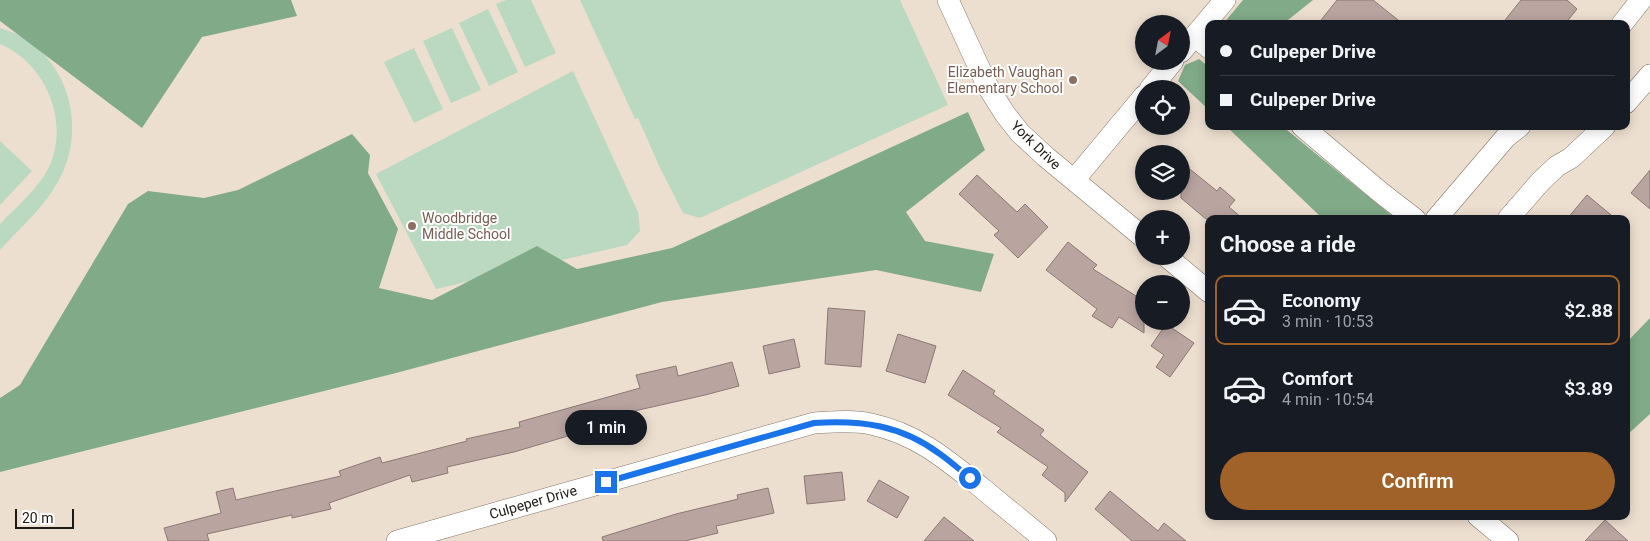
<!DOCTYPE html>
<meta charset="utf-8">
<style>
:root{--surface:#171b24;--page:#242831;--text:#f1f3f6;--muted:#9ea1a6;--line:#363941;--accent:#a16229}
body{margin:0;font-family:Roboto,sans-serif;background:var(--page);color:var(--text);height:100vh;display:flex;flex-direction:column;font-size:19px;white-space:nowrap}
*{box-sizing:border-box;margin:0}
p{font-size:16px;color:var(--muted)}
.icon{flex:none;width:28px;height:28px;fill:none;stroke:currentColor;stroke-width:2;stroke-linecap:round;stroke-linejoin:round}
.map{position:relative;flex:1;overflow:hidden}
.panel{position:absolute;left:1205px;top:215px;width:425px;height:305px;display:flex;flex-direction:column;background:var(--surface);border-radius:10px;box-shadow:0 2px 12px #0003}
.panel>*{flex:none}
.top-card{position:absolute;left:1205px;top:20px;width:425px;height:110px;border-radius:10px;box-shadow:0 2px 12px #0003;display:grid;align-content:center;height:110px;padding:0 15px;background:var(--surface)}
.needle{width:32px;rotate:32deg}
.controls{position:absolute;left:1135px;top:15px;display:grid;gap:10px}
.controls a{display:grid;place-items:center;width:55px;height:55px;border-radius:50%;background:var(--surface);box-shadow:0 2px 12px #0003;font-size:25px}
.scale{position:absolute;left:15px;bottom:12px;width:59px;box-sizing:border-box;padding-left:5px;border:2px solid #1d1913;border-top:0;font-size:14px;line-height:18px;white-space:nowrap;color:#1d1913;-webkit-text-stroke:4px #fff;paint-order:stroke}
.end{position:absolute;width:22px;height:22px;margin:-11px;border:6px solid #1a73e8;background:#fff;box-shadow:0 0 0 2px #fff}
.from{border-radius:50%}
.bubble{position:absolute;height:35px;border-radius:18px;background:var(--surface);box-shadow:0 2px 12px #0003;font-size:16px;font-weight:600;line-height:35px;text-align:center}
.top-card b{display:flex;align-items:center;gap:18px;height:48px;font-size:19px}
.top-card b+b{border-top:1px solid var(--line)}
.top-card i{width:12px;height:12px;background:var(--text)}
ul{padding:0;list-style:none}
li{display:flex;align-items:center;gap:15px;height:70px;margin:0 10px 8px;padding:0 5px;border:2px solid transparent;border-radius:10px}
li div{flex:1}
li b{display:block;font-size:19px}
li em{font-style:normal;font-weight:600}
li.current{border-color:var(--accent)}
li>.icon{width:45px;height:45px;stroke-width:1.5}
h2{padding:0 15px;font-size:22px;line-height:60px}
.action{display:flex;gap:10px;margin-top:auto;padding:10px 15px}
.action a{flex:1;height:58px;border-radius:30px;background:var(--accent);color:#fff;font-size:20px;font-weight:600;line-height:58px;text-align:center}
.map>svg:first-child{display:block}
.green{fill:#bbd9c0}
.forest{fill:#81aa89}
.building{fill:#b9a4a0;stroke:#8c7874}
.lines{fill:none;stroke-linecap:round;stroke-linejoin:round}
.minor-casing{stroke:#84776a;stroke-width:22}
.minor{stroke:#fff;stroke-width:21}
.route{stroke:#1a73e8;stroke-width:6}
.education-dot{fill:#8d6e63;stroke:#fff;stroke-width:2}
.labels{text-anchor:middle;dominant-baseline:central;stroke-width:4;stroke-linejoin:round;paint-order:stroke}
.education-label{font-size:14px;fill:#785e54;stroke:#fff;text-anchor:end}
.street-label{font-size:14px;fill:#1d1913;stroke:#fff}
</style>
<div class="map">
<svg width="1650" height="541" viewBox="0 0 1650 541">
<rect width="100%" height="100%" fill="#eddfd0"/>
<path class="green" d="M 506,0 L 531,0 L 556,53 L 525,67 L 496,4 Z
M 580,0 L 900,0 L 948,105 L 700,218 L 683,213 L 660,168 L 638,118 L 635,119 Z
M 488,9 L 518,72 L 489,86 L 459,23 Z
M 0,28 C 63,45 89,120 61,176 C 47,205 21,227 0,250 L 0,224 C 16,207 37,190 48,169 C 71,123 46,63 0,44 Z
M 452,28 L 481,90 L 451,103 L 423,41 Z
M 414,48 L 443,109 L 414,123 L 384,62 Z
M 573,71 L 638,212 L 640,231 L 627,245 L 436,289 L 376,174 Z
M 0,141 L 32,171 L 0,205 Z"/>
<path class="forest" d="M 0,0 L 291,0 L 297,16 L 202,37 L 142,128 L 0,21 Z
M 1243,0 L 1313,0 L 1283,24 L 1223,24 Z
M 1199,59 L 1209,67 L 1209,110 L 1178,81 L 1185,65 Z
M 968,112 L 985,150 L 906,212 L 925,241 L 994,254 L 981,292 L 876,270 L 662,302 L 396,373 L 0,472 L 0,398 L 20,385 L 128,204 L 148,191 L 204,198 L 238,190 L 352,134 L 370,155 L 368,173 L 398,229 L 379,288 L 432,300 L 537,246 L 577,269 L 672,248 Z
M 1226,126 L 1282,126 L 1396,219 L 1323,219 Z
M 1650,318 L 1650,414 L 1626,436 L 1626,343 Z"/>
<path class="building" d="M 1337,0 L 1373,0 L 1403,24 L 1318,24 Z
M 1521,0 L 1567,0 L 1577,9 L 1565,24 L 1502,24 Z
M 1181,162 L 1217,191 L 1220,187 L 1235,200 L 1229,207 L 1243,219 L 1206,219 L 1181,198 Z
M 1650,170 L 1650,209 L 1631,193 Z
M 977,175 L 1017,212 L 1025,204 L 1048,227 L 1018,258 L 994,235 L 999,231 L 959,194 Z
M 1587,195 L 1599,205 L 1616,219 L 1567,219 Z
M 1068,242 L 1097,265 L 1093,269 L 1144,301 L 1144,333 L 1119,317 L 1112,328 L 1092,316 L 1097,309 L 1046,270 Z
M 828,308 L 865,311 L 861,367 L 825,364 Z
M 1166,324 L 1194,343 L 1170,377 L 1156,367 L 1164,355 L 1151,346 Z
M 898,334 L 936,346 L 925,383 L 886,371 Z
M 794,339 L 800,367 L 769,374 L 763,346 Z
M 732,362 L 739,386 L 705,395 L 621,414 L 622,420 L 514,452 L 447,467 L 448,473 L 412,482 L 410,475 L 329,503 L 331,509 L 292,518 L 292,515 L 207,534 L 209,541 L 168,541 L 164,528 L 221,513 L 216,492 L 233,488 L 236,500 L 341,476 L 339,471 L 380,457 L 382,463 L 467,441 L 466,439 L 520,427 L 519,422 L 640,388 L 636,375 L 676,366 L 678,376 Z
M 963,370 L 995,391 L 993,394 L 1044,430 L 1040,435 L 1088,472 L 1065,502 L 1065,493 L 1042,475 L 1048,467 L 997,432 L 1001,428 L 948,395 Z
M 842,472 L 845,500 L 807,504 L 804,476 Z
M 879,480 L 909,497 L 897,518 L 867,501 Z
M 768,488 L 774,513 L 716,526 L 718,533 L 685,541 L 603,541 L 602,537 L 676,514 L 738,499 L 737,495 Z
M 1110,491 L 1158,531 L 1164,523 L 1186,541 L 1132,541 L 1095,509 Z
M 944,517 L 974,541 L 924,541 Z
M 1605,520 L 1628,541 L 1585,541 Z"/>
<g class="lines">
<defs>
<path id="minor" d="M 948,0 L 988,87 L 1005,114 L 1020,133 L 1046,157 L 1144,238
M 1622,24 L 1641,0
M 1195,36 L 1209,48
M 1181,52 L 1225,0
M 1150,89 L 1173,61
M 1626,103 L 1650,75
M 1302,126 L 1380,192 L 1415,219
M 1074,180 L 1144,96
M 1436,219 L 1506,137 L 1520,126
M 1508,219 L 1541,181 L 1557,166 L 1571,158 L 1605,126
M 1166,256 L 1209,292
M 1478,516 L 1508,541
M 397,541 L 814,423 C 833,422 853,420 871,424 C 917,434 946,459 982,488 C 1003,506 1025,523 1046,541"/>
</defs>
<use href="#minor" class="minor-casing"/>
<use href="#minor" class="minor"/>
</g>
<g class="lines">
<path class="route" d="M 606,482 L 814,423 C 862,420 901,425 940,454 C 950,461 960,470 970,478"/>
</g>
<g class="education-dot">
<circle cx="1073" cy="80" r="5"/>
<circle cx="412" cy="226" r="5"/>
</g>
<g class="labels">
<g class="education-label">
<text x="1063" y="72">Elizabeth Vaughan<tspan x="1063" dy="16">Elementary School</tspan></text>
<text x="422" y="218" text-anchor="start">Woodbridge<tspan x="422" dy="16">Middle School</tspan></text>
</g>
<g class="street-label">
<text transform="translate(1036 145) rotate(44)">York Drive</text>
<text transform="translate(533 502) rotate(-16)">Culpeper Drive</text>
</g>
</g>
</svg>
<div class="controls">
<a><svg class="needle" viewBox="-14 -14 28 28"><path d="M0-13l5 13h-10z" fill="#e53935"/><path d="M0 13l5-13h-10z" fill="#9ea1a6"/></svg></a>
<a><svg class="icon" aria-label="locate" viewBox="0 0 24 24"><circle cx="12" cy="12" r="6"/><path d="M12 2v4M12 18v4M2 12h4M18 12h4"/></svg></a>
<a><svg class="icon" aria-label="layers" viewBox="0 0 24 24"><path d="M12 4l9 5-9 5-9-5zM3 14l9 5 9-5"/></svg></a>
<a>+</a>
<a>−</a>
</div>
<div class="scale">20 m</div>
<i class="end from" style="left:970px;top:478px"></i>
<i class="end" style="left:606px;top:482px"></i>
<div class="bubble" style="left:565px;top:410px;width:82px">1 min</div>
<div class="top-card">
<b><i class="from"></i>Culpeper Drive</b>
<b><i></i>Culpeper Drive</b>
</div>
<section class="panel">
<h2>Choose a ride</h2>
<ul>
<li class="current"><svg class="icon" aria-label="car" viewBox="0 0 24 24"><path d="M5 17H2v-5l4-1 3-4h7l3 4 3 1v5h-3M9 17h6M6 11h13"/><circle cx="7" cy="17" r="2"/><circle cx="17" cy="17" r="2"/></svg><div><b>Economy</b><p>3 min · 10:53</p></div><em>$2.88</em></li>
<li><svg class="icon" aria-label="car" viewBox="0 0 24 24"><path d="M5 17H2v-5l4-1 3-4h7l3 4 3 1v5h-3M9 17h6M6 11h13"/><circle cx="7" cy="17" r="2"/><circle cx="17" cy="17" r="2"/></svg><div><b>Comfort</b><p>4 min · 10:54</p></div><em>$3.89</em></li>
</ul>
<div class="action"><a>Confirm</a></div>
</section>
</div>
